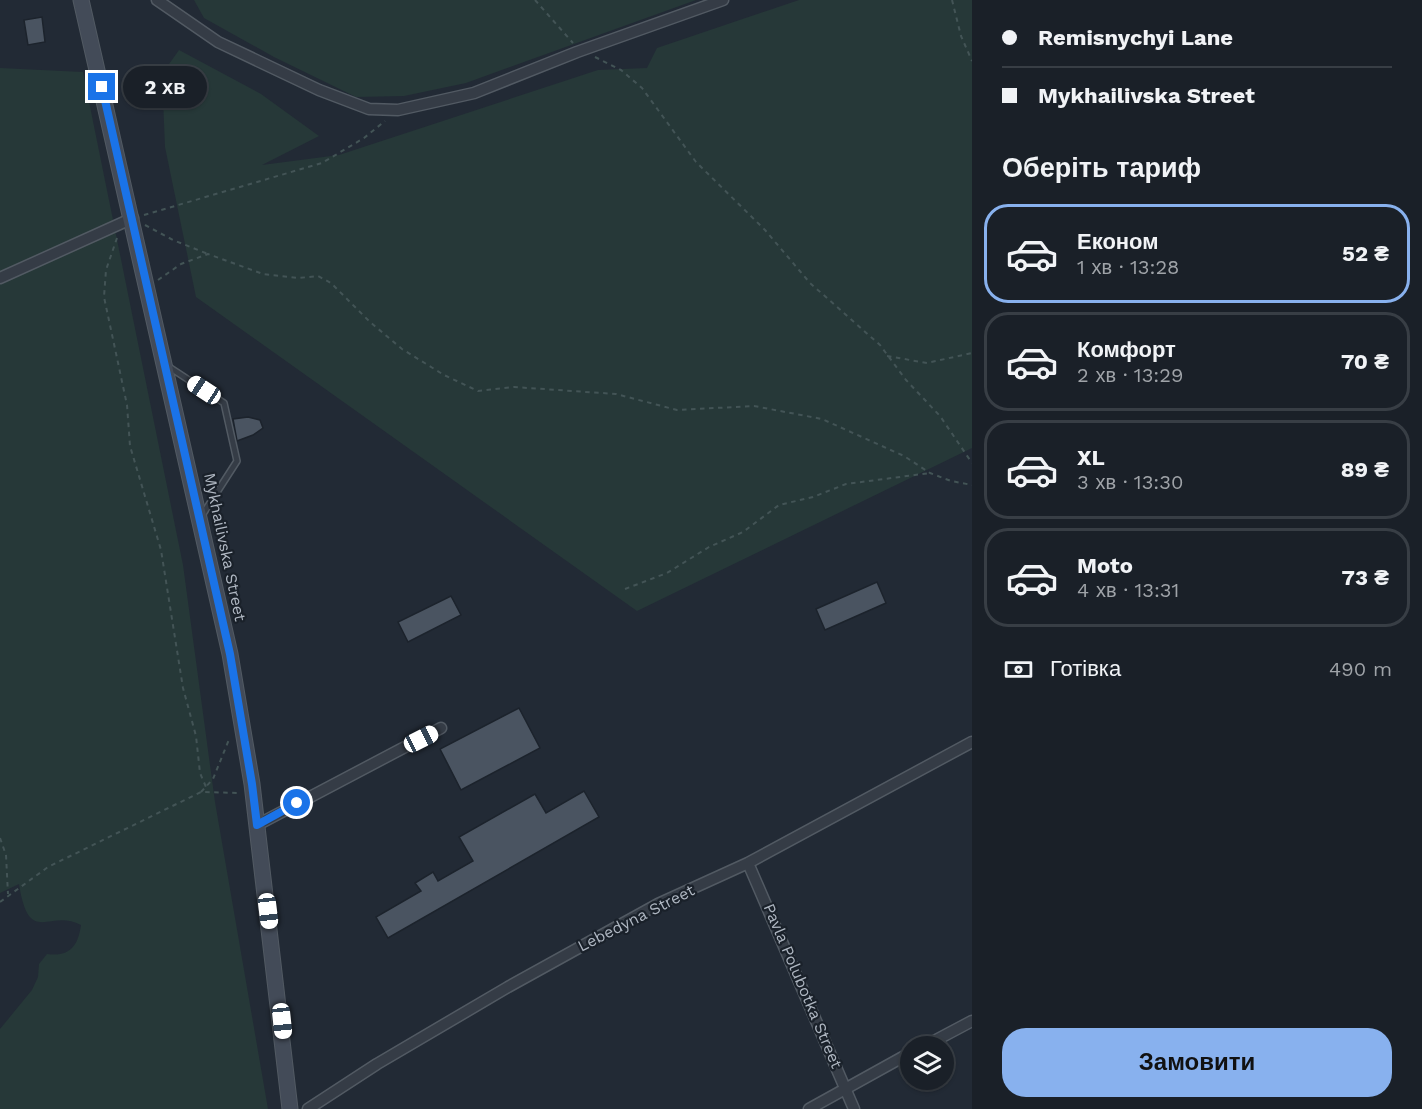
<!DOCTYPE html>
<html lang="uk">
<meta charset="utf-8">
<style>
:root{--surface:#1a2028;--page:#272d34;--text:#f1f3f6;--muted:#9fa3a8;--line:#383e45;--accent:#88b1ee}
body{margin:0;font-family:"Work Sans",sans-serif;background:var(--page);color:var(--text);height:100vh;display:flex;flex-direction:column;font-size:22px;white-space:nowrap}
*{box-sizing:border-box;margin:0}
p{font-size:20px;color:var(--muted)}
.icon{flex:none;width:33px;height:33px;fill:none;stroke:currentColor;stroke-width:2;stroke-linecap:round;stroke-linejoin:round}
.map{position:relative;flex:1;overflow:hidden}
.details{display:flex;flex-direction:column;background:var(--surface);width:450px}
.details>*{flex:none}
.hud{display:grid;align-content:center;height:132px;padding:0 30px;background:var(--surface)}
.buttons{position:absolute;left:900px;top:1036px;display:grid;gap:12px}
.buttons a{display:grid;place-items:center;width:54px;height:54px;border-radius:50%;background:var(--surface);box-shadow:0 2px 4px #0004,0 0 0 2px var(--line);font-size:30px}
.end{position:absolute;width:27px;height:27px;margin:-14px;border:8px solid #1a73e8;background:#fff;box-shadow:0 0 0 3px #fff}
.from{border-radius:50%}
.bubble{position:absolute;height:42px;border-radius:21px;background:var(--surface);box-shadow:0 2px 4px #0004,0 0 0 2px var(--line);font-size:20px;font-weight:700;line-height:42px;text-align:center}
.car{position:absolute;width:18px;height:36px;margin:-18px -9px;border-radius:8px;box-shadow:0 0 4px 2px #0007;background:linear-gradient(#fff 24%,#345 0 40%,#fff 0 76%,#345 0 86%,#fff 0)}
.hud b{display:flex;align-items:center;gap:21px;height:57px;font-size:22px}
.hud b+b{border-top:2px solid var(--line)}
.hud i{width:15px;height:15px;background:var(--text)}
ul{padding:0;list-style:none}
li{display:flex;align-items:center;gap:18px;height:99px;margin:0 12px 9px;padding:0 18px;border:3px solid var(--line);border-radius:24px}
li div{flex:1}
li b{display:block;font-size:22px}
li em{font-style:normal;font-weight:700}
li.on{border-color:var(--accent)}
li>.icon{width:54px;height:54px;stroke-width:1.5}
h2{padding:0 30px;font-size:27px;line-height:72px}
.pay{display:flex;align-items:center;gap:15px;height:66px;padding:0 30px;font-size:22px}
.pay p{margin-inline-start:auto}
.action{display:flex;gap:12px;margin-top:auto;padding:12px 30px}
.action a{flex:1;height:69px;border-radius:24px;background:var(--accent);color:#111;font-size:24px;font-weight:700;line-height:69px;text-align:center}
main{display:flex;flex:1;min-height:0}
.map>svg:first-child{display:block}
.green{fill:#263838}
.building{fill:#4a5461;stroke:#1c232c;stroke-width:1.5}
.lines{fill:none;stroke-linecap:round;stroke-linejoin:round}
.lane-casing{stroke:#525a63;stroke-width:8}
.street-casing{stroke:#525a63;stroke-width:13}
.secondary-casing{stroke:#525a63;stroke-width:17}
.path{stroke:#435456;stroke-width:2;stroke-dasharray:4.5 4.5;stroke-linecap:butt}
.lane{stroke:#353c46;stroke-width:5}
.street{stroke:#353c46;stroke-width:10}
.secondary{stroke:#434b58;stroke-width:15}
.route{stroke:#1a73e8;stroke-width:8}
.labels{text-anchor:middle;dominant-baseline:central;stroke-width:4.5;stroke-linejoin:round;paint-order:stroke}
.street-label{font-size:16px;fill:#afb7c2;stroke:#1a212a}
</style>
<main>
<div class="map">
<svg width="972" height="1109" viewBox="0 0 972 1109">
<rect width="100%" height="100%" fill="#222a35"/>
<path class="green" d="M 194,0 L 696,0 L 466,83 L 404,96 L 356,97 L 274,57 L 204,18 Z
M 799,0 L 972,0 L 972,448 L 637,611 L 196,297 L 165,147 L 162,74 L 179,50 L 261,94 L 319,136 L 262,165 L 339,155 L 598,70 L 647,68 L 657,48 Z
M 0,68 L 83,72 L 183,565 L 215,802 L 268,1109 L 0,1109 L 0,1029 L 32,990 L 38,977 L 39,964 L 47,954 C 69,957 78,947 81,925 C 49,908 29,948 19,884 L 0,893 Z"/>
<path class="building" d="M 42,17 L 45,42 L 28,45 L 24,20 Z
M 248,417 L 260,420 L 263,428 L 253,435 L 237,441 L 233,419 Z
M 877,582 L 886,603 L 825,630 L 816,609 Z
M 451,596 L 461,615 L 408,642 L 398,622 Z
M 519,708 L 540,748 L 461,790 L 440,749 Z
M 584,791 L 599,817 L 388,938 L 376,917 L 421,891 L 415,883 L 433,872 L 438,881 L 473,861 L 459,837 L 535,794 L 546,813 Z"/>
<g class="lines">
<defs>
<path id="lane" d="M 169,367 L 224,403 L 237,461 L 201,517"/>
<path id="street" d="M 157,0 L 218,42 L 319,90 L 369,109 L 398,110 L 474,93 L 577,52 L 723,0
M 0,278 L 133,218
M 257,825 L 441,728
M 748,863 L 854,1109
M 923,1047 L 972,1021
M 308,1109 L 377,1064 L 508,987 L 658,904 L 748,863 L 972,742
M 809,1109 L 910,1053"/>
<path id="secondary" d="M 81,0 L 230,654 L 252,784 L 290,1109"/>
</defs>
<use href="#lane" class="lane-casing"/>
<use href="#street" class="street-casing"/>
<use href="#secondary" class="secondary-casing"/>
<path class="path" d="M 535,0 L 573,43
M 952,0 L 961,36 L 972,61
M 595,57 L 621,70 L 642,88 L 696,162 L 765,230 L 810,283 L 880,345 L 906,380 L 940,416 L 972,463
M 144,215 L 322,163 L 364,138 L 385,121
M 145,225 L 173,240 L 208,254
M 117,238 L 106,270 L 104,297 L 127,405 L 130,446 L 161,550 L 183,688 L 196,736 L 200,773 L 206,787
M 158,280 L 181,264 L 208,254 L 263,274 L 299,278 L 318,276 L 331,283 L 370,322 L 402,349 L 444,375 L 478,391 L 514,387 L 616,394 L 677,410 L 754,406 L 822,419 L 904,456 L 930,473 L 951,481 L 972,485
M 887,356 L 927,363 L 972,353
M 625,589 L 667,573 L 709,547 L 743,532 L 779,505 L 813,497 L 846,484 L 930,473
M 201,792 L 213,779 L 230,737
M 0,838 L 6,855 L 8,894
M 0,902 L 48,867 L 201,792 L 239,793"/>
<use href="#lane" class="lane"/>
<use href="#street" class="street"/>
<use href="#secondary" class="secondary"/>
</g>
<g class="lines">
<path class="route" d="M 102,87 L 230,654 L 252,784 L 257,825 L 297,803"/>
</g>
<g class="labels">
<g class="street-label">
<text transform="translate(225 547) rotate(78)">Mykhailivska Street</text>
<text transform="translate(636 918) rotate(-27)">Lebedyna Street</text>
<text transform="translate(803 986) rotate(67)">Pavla Polubotka Street</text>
</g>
</g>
</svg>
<div class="buttons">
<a><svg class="icon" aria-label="layers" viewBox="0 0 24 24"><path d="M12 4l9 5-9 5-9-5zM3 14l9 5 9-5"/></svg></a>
</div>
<i class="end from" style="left:297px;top:803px"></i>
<i class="end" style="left:102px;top:87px"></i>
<div class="bubble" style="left:123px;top:66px;width:84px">2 хв</div>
<i class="car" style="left:204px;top:390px;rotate:303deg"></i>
<i class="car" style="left:421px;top:739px;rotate:63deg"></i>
<i class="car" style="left:268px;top:911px;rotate:173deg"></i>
<i class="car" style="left:282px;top:1021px;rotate:174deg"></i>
</div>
<section class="details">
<div class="hud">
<b><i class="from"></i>Remisnychyi Lane</b>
<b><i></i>Mykhailivska Street</b>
</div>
<h2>Оберіть тариф</h2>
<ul>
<li class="on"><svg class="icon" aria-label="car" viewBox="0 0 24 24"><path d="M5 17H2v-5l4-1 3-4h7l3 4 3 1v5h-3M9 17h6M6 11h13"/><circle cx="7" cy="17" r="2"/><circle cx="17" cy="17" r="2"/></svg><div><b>Економ</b><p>1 хв · 13:28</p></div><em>52 ₴</em></li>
<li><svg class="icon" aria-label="car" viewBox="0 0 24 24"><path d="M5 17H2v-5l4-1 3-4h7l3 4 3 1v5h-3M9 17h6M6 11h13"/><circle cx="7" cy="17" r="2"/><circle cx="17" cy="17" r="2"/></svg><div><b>Комфорт</b><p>2 хв · 13:29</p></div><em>70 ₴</em></li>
<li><svg class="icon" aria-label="car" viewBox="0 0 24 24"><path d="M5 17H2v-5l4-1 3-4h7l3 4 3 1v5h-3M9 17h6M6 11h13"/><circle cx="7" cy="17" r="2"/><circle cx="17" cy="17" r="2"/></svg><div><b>XL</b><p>3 хв · 13:30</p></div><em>89 ₴</em></li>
<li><svg class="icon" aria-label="car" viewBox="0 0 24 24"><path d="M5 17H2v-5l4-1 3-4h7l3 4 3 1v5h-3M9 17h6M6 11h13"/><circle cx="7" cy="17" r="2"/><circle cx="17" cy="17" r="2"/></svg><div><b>Moto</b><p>4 хв · 13:31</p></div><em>73 ₴</em></li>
</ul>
<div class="pay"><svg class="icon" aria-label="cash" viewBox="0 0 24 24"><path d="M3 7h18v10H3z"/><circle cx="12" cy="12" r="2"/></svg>Готівка<p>490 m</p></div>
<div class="action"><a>Замовити</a></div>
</section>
</main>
